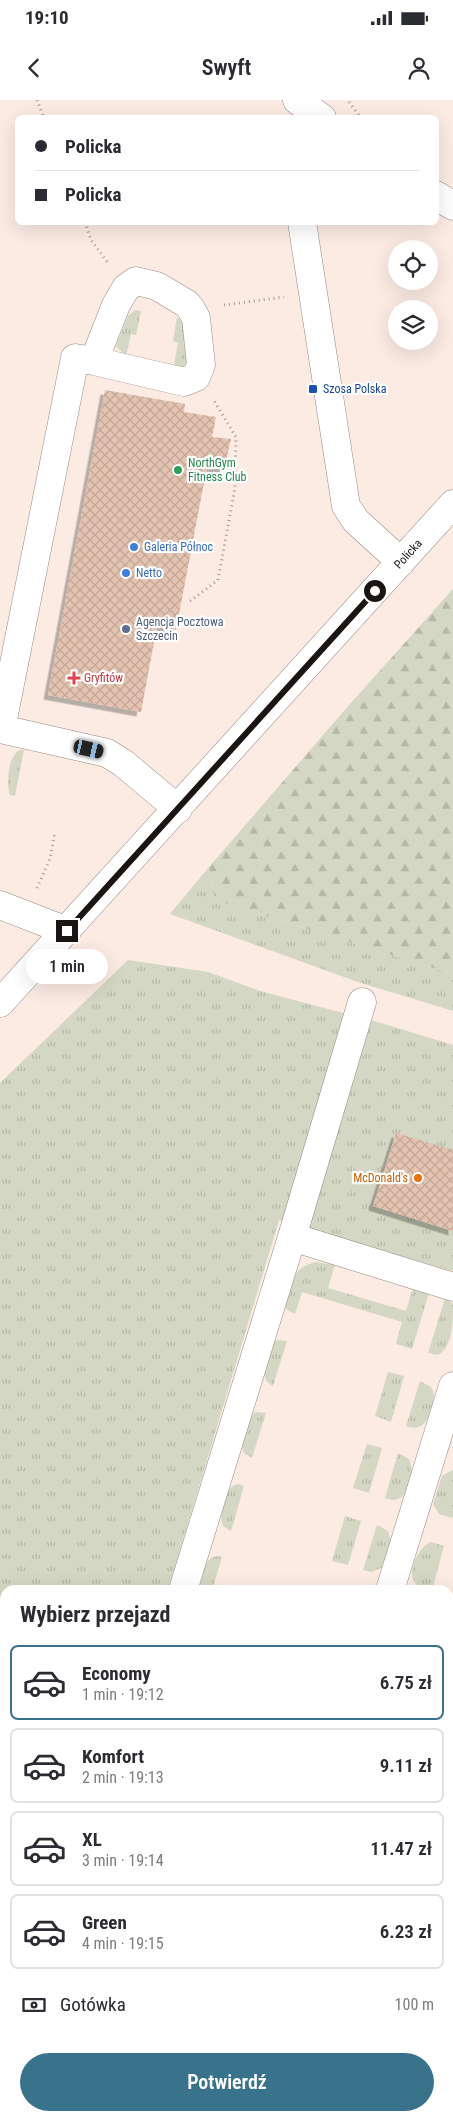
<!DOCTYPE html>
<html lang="pl">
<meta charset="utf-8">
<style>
:root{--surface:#fff;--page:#f2f2f3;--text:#2b2b33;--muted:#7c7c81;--line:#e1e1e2;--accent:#39728b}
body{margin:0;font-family:"Roboto Condensed",sans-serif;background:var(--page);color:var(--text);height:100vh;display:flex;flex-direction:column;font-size:19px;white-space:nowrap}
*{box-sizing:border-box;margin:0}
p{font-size:16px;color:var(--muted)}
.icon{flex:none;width:28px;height:28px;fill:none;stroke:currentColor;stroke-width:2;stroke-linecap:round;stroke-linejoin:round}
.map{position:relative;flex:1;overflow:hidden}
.panel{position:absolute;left:0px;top:1485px;width:454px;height:536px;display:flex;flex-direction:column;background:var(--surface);border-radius:15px 15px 0 0;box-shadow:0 5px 20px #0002}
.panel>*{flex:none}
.top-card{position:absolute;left:15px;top:15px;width:424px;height:110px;border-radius:8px;box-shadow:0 5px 20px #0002;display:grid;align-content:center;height:110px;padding:0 20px;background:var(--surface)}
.buttons{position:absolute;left:388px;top:140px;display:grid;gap:10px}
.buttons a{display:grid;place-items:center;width:50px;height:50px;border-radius:50%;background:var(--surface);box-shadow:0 5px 20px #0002;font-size:25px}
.end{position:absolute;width:22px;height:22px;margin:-11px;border:6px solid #1a1512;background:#fff;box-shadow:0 0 0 2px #fff}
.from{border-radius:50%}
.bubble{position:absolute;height:35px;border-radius:18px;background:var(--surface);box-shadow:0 5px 20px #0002;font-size:16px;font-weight:600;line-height:35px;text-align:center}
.car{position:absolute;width:15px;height:30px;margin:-15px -8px;border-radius:6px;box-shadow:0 0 4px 1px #0007;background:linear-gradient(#222 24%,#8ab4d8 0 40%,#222 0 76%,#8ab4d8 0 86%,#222 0)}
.top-card b{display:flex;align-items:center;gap:18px;height:48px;font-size:19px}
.top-card b+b{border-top:1px solid var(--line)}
.top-card i{width:12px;height:12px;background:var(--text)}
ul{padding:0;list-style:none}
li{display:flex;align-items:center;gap:15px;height:75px;margin:0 10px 8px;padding:0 10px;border:2px solid var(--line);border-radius:8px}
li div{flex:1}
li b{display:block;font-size:19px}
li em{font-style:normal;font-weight:600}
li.on{border-color:var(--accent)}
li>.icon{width:45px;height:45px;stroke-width:1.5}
h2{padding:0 20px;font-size:22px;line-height:60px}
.pay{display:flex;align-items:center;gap:12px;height:55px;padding:0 20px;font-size:19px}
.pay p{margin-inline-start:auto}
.cta{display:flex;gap:10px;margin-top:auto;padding:10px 20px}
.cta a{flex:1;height:58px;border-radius:30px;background:var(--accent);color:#fff;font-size:20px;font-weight:600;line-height:58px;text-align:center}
.status{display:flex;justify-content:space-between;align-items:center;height:35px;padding:0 25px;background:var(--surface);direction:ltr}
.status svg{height:14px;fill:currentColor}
header{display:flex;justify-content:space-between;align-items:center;height:65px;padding:0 20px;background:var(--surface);font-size:22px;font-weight:600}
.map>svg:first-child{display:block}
.grass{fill:url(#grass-tufts)}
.forest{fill:url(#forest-firs)}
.building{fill:url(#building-cross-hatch);filter:url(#shadow)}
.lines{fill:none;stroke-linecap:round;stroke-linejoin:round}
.minor-casing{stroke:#968880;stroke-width:29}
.path{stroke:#a49993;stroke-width:3;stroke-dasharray:1 4;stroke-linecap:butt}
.minor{stroke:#fff;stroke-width:28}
.route{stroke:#1a1512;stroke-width:6}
.transit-dot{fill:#1a4fb4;stroke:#fff;stroke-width:2}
.leisure-dot{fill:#2e9e5b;stroke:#fff;stroke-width:2}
.shop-dot{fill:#3f7fe0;stroke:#fff;stroke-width:2}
.service-dot{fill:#5c6f8a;stroke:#fff;stroke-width:2}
.health-dot{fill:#e0444e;stroke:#fff;stroke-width:2}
.food-dot{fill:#e8710a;stroke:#fff;stroke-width:2}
.labels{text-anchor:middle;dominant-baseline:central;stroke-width:4.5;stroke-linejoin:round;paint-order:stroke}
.transit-label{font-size:12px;fill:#164399;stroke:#fff;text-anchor:start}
.leisure-label{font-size:12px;fill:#27864d;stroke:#fff;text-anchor:start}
.shop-label{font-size:12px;fill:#366cbe;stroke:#fff;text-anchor:start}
.street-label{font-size:12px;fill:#1a1512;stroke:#fff}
.service-label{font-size:12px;fill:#4e5e75;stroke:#fff;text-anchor:start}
.health-label{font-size:12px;fill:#be3a42;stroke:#fff;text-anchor:start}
.food-label{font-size:12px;fill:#c56008;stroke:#fff;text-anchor:end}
</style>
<div class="status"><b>19:10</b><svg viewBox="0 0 49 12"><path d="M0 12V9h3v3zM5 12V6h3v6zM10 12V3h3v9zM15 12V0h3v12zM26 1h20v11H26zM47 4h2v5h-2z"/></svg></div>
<header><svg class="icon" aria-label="back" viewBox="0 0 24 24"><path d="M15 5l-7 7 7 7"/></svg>Swyft<svg class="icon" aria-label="person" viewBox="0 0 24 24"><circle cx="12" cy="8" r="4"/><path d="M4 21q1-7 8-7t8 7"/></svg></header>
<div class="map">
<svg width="453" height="2021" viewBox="0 0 453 2021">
<defs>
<pattern id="grass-tufts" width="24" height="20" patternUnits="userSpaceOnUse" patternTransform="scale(1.25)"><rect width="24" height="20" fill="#d3d7c3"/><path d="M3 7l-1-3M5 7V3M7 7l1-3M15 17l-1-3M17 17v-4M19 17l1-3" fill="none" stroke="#b5b8a6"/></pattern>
<pattern id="forest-firs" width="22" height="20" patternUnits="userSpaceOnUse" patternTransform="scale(1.25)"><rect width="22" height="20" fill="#d3d7c3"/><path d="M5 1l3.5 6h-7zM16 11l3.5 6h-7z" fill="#b5b8a6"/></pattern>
<pattern id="building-cross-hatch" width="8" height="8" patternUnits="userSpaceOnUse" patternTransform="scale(1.25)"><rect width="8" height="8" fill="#e4c3b1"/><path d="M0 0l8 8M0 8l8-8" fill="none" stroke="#c3a797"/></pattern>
<filter id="shadow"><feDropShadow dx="-4.5" dy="4.5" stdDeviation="0" flood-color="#0004"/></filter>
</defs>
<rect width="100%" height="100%" fill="#fbebe3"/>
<path class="grass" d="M 135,210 L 141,211 L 136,235 L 131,234 L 126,256 L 116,246 L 128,216 Z
M 177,217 L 184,224 L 189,263 L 181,267 L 174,265 L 178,243 L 173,241 Z
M 20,650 L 24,650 L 15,696 L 10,695 C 6,684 8,655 20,650 Z
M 209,767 L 215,800 L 453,874 L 453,911 L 358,882 L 170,814 Z
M 128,860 L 208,872 L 260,891 L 381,923 L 453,945 L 453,1171 L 279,1120 L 168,1490 L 5,1490 L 5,1829 L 0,1840 L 0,983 Z
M 316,1162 L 335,1165 L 328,1188 L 406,1211 L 413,1188 L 429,1193 L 412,1249 L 396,1244 L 402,1222 L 302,1192 L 295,1214 L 287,1210 L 285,1206 C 291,1183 290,1169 316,1162 Z
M 445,1198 L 453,1204 C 453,1222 453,1247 438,1255 L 428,1253 Z
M 277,1240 L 287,1241 L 273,1286 C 256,1279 269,1256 273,1243 Z
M 388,1272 L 404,1276 L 391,1322 L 375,1316 Z
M 420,1281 L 431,1287 C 436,1295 434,1301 431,1309 C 427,1323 422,1331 406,1326 Z
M 256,1312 L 266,1313 L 252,1358 L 244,1353 C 239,1342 245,1319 256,1312 Z
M 367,1344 L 382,1348 L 369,1393 L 353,1388 Z
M 398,1353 L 409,1359 C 414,1367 410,1394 400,1398 C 395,1401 390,1400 385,1398 Z
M 453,1370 L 453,1416 L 452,1418 L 439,1414 L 433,1404 L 442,1376 Z
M 239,1384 L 244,1386 L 231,1431 L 223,1426 C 218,1414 224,1392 234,1385 Z
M 345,1416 L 361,1421 L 348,1465 L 332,1461 Z
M 377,1425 L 388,1431 L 391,1442 L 384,1467 L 371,1472 L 363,1470 Z
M 431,1442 L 444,1446 L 432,1490 L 430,1490 C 423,1488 416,1486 413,1480 C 408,1468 420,1446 431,1442 Z
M 218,1456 L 222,1457 L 212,1490 L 199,1490 C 199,1478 204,1457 218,1456 Z
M 0,1959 L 5,1961 L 5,2016 L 133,2016 L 136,2021 L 0,2021 Z
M 246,2016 L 336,2016 L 342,2021 L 240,2021 Z"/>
<path class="forest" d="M 453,489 L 453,874 L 215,800 L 209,767 L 350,604 Z"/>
<path class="building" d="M 105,290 L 185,304 L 184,312 L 216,317 L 212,337 L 231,339 L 224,370 L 207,367 L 176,530 L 157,526 L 141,612 L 48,595 Z
M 396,1033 L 453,1050 L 453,1131 L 373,1106 Z"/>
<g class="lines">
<defs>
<path id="minor" d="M 297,0 L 322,18
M 436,95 L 453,106
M 302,122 L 346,406 L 356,421 L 401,462
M 94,261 L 116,205 L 126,188 L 136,181 L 157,186 L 187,204 L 191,209 L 196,218 L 201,265 L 196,277 L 184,282 L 94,261 L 75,258 L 1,629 L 107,653 L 123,663 L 178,709
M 0,805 L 67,831
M 0,903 L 453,404
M 292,1137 L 362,902
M 183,1490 L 292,1137 L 453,1187
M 390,1490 L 453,1286
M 449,1826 L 453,1813
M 1,1881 L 5,1871
M 357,2016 L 364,2021
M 210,2021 L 211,2016"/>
</defs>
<use href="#minor" class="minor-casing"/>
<path class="path" d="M 37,0 L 44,18
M 349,2 L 361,18
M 85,122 L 91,140 L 108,163
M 224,205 L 284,197
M 190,501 L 218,480 L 235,388 L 236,337 L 213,299
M 37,788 L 50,759 L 55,732
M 449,1975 L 453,1976
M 430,2016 L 435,2021
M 450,2021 L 453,2012"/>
<use href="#minor" class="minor"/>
</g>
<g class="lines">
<path class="route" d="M 67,831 L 375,491"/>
</g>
<rect class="transit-dot" x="308" y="284" width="10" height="10" rx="2.5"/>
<circle class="leisure-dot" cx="178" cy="370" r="5"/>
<g class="shop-dot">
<circle cx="134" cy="447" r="5"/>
<circle cx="126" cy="473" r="5"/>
</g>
<circle class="service-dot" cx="126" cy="529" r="5"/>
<path class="health-dot" d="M71.5 570.5h5v5h5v5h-5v5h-5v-5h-5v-5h5z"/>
<circle class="food-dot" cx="418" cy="1078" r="5"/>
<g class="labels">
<g class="transit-label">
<text x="323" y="289">Szosa Polska</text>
</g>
<g class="leisure-label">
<text x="188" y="363">NorthGym<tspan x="188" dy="14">Fitness Club</tspan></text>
</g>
<g class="shop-label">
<text x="144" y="447">Galeria Północ</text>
<text x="136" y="473">Netto</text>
</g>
<g class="street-label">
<text transform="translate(408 454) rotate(-48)">Policka</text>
</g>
<g class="service-label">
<text x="136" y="522">Agencja Pocztowa<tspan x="136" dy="14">Szczecin</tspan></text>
</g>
<g class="health-label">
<text x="84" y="578">Gryfitów</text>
</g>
<g class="food-label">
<text x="408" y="1078">McDonald's</text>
</g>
</g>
</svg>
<div class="buttons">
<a><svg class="icon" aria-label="locate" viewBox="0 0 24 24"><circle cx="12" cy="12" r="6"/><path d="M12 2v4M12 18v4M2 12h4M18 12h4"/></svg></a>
<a><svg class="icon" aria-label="layers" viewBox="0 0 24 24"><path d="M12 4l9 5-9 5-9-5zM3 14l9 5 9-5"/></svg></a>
</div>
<i class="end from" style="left:375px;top:491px"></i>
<i class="end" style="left:67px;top:831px"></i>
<div class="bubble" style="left:26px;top:849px;width:82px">1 min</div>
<i class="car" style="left:89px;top:649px;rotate:103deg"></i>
<div class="top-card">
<b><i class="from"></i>Policka</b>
<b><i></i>Policka</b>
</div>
<section class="panel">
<h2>Wybierz przejazd</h2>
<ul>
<li class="on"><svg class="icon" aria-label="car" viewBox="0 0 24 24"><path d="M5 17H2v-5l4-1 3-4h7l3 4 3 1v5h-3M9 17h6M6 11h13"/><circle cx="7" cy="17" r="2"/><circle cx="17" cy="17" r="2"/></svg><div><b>Economy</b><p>1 min · 19:12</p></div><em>6.75 zł</em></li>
<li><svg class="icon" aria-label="car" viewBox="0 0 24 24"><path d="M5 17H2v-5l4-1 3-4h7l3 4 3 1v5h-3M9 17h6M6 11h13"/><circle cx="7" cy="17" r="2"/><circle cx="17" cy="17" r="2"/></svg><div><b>Komfort</b><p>2 min · 19:13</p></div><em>9.11 zł</em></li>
<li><svg class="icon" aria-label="car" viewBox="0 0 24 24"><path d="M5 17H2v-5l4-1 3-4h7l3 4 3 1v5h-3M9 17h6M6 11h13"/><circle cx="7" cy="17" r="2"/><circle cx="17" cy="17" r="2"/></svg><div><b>XL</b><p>3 min · 19:14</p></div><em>11.47 zł</em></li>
<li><svg class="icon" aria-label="car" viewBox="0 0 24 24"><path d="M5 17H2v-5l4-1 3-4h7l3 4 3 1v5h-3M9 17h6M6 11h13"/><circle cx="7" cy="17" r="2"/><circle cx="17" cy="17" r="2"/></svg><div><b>Green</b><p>4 min · 19:15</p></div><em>6.23 zł</em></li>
</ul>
<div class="pay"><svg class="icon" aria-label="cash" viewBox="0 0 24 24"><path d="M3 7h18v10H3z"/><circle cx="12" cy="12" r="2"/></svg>Gotówka<p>100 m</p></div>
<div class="cta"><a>Potwierdź</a></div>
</section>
</div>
